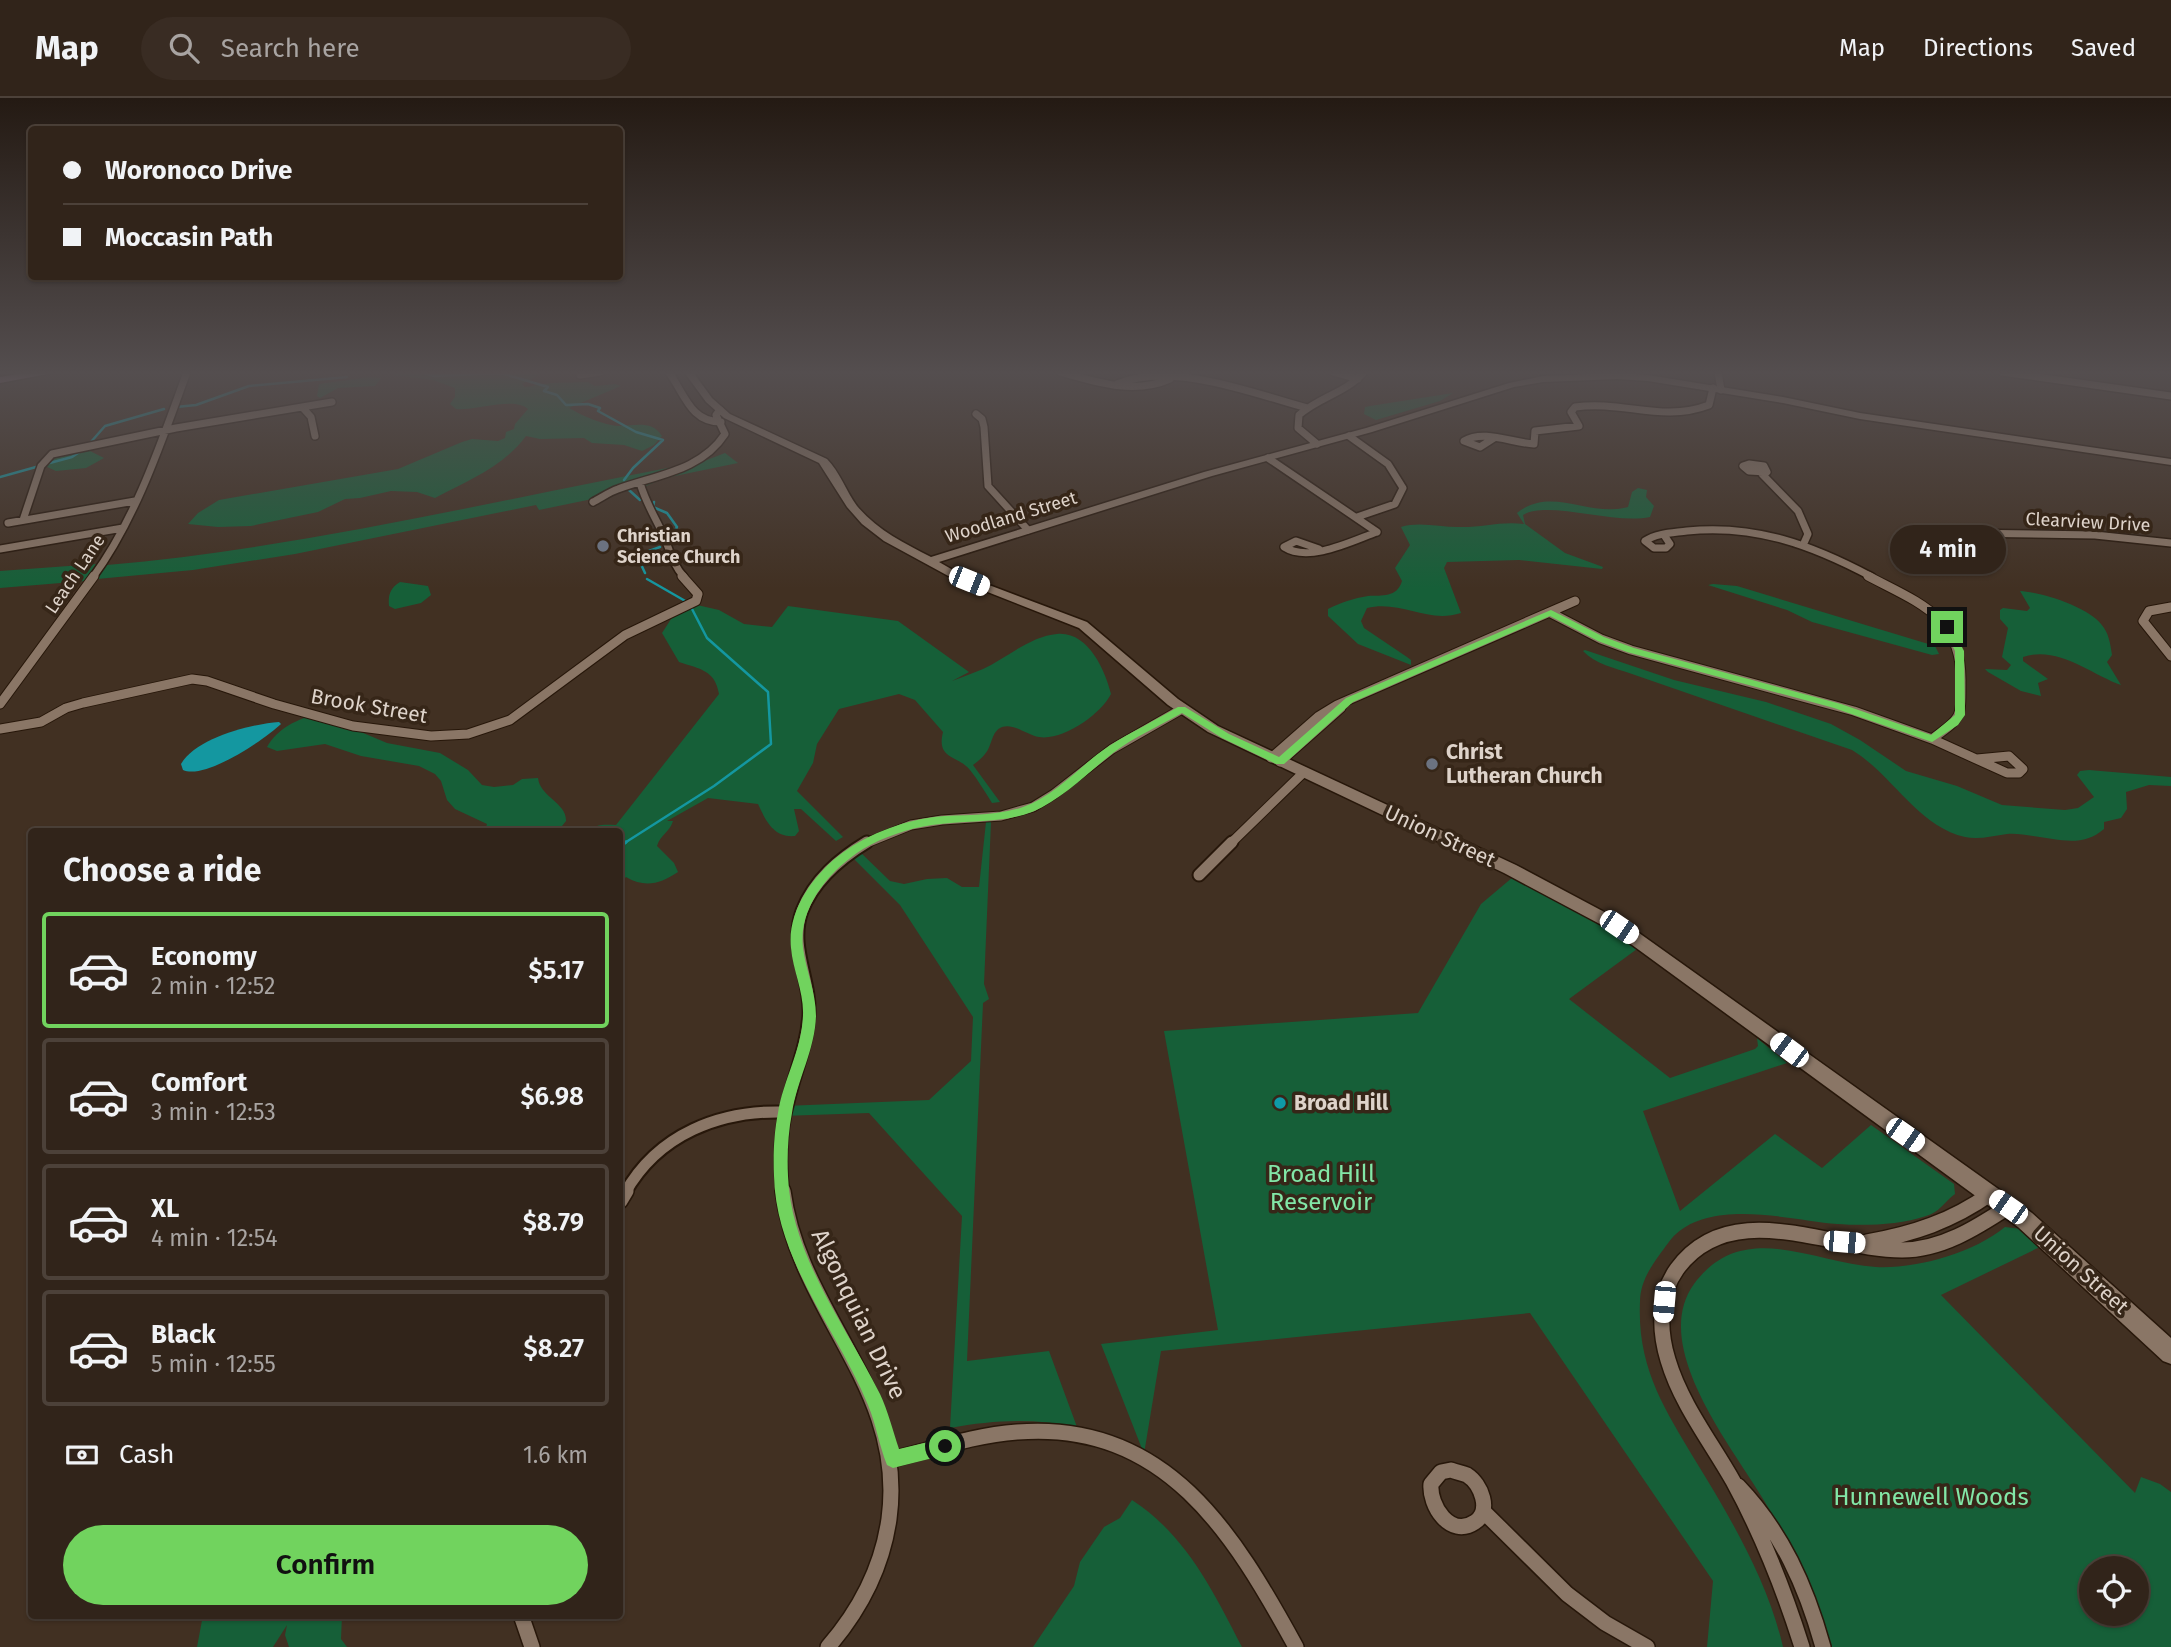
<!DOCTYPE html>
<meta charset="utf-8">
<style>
:root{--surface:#31241a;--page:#392c23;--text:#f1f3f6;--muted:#a8a4a2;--line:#4c4139;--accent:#71d35e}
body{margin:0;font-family:"Fira Sans",sans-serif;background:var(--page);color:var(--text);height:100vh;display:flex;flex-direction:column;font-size:26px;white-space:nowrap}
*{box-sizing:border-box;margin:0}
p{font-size:23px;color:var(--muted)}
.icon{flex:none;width:38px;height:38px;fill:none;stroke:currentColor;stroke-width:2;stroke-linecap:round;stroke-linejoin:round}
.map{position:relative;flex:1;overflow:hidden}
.panel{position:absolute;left:28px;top:730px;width:595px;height:791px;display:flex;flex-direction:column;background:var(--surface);border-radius:7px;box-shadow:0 2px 5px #0004,0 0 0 2px var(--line)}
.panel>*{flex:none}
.banner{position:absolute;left:28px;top:28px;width:595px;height:154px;border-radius:7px;box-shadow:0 2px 5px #0004,0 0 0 2px var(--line);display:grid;align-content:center;height:154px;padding:0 35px;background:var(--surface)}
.buttons{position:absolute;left:2079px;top:1458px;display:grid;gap:14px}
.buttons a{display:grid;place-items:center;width:70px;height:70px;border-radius:50%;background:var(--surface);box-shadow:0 2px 5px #0004,0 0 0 2px var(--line);font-size:35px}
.end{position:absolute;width:32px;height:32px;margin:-16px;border:9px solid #71d35e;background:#111;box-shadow:0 0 0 4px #111}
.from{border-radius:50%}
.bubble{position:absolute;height:49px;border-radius:24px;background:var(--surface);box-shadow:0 2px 5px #0004,0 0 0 2px var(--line);font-size:23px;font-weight:600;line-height:49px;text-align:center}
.car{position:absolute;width:21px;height:42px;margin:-21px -10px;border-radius:9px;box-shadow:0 0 5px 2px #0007;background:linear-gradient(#fff 24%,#345 0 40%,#fff 0 76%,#345 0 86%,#fff 0)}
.banner b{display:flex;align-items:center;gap:24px;height:66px;font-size:26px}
.banner b+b{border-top:2px solid var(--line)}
.banner i{width:18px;height:18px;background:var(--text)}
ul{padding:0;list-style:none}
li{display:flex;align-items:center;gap:21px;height:116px;margin:0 14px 10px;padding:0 21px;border:4px solid var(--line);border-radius:7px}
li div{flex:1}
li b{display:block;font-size:26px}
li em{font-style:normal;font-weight:600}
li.active{border-color:var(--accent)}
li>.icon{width:63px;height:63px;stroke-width:1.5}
h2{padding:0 35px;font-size:32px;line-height:84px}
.pay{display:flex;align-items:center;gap:18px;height:77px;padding:0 35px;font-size:26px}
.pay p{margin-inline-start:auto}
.button{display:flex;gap:14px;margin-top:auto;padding:14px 35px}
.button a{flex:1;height:80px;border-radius:42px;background:var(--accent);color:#111;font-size:28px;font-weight:600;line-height:80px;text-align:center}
header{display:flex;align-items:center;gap:42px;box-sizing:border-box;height:98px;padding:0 35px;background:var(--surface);border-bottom:2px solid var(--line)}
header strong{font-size:33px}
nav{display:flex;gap:38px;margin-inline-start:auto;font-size:24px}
.search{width:490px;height:63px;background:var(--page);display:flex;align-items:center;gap:18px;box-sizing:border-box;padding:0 24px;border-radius:38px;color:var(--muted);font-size:26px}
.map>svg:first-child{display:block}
.green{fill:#165f38;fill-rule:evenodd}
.water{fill:#1497a0}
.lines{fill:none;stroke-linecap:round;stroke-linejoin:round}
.stream-far1{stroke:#1497a0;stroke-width:2.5}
.stream{stroke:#1497a0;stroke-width:3.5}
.street-far3-casing{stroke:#27170a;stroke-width:10}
.street-far2-casing{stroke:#27170a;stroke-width:11}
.street-far1-casing{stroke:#27170a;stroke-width:15}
.street-casing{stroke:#27170a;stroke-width:18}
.secondary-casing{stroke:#27170a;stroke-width:3}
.primary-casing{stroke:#27170a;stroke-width:3}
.street-far3{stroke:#8a7666;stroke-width:7}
.street-far2{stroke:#8a7666;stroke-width:9}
.street-far1{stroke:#8a7666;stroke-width:11}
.street{stroke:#8a7666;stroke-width:15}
.secondary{fill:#8a7666;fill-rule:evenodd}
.primary{fill:#bc84a7;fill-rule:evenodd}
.route{fill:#71d35e}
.worship-dot{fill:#6b7280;stroke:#362618;stroke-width:2.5}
.culture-dot{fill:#0f9aa8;stroke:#362618;stroke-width:2.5}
.labels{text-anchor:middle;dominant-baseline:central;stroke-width:7;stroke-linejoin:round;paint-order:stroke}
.far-street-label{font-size:18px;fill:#ded3ca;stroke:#362618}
.far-poi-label{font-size:18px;font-weight:bold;fill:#ded3ca;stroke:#362618;text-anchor:start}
.street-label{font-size:21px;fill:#ded3ca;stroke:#362618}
.poi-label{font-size:21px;font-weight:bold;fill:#ded3ca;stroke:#362618;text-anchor:start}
.near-park-label{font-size:24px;fill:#82e7a7;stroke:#362618}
.near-street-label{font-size:24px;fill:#ded3ca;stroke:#362618}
</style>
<header>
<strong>Map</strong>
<div class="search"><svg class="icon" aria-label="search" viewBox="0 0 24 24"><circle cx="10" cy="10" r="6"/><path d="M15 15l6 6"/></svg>Search here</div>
<nav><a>Map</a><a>Directions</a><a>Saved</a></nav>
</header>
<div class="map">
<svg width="2171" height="1549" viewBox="0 0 2171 1549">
<rect width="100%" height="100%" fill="#413022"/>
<path class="green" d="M 393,274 L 544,274 L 522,286 L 525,289 L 551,285 L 588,284 L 595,288 L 615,286 L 621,288 L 569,310 C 581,317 597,324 611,327 C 628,331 650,319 662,338 L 654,347 L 642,353 L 624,347 L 592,345 L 584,340 L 540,341 L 526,338 C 504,368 469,382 435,400 L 417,394 L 391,393 L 360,400 L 345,401 L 318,414 L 251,428 L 218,429 L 188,426 L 198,415 L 219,402 L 398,371 L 462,344 L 472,341 L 498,343 L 505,340 L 506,334 L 514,331 L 515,326 L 528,311 C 515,298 474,313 456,311 L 450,306 L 455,299 L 455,290 L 433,282 L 394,277 Z
M 369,279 L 381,280 L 375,288 L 338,290 L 320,300 L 317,298 L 319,286 Z
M 1453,295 L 1440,303 L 1376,322 L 1364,316 L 1365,309 L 1370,308 Z
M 86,351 L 104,360 L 86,370 L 56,373 L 45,368 L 57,359 Z
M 725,355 L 738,365 L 665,380 L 646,388 L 645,386 Z
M 678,368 L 646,381 L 620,386 L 597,400 L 539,412 L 536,407 L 295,456 L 193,472 L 97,481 L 107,467 C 300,450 488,404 678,368 Z
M 1638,390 L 1647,392 L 1646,399 L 1654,408 L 1650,419 C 1614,427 1548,402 1523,417 L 1525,426 L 1565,455 L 1603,469 L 1602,471 L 1519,462 L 1447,464 L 1444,470 L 1461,515 C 1427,526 1402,502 1367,510 L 1361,523 L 1364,530 L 1407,559 L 1411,562 L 1411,567 L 1358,546 L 1328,518 L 1328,511 C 1340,505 1354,500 1368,498 C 1382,497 1397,500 1402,483 L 1395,470 L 1410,447 L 1401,429 C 1420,423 1443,430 1462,429 C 1484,429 1502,423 1524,426 L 1517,415 C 1551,387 1590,420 1628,409 L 1632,394 Z
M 96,466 L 85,483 L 0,490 L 0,473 Z
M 400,484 L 428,488 L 431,497 L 421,505 L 395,511 L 389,508 C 388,497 390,490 400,484 Z
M 1713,486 L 1737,488 L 1935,548 L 1939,556 L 1932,557 L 1812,524 L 1787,512 L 1708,487 Z
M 2020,493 C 2041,494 2088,509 2101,526 C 2109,535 2110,545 2112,557 L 2107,564 L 2121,587 C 2091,576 2057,547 2023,559 L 2023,563 L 2048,581 L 2038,585 L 2041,598 L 2021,593 L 1988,574 L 1985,571 L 2007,572 L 2011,567 L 2002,559 L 2008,530 L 2000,521 L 2000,512 L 2003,510 L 2027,513 L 2030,510 Z
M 697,507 L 719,512 L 744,526 L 772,529 L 788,508 L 898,523 L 969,574 L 952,583 C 963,579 973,575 983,571 C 1006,560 1031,538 1057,536 C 1088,533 1105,572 1111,596 C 1101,616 1063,643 1039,639 C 1027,637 1014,625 1002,629 C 991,633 992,649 985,656 C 982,660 977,664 973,667 L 1000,704 L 992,705 C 985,694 978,682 970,672 C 958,657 936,662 943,634 L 915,602 L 899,596 L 839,611 L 817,646 L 813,665 L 797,693 L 843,739 L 836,743 L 801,711 L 794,711 L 799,733 L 795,738 C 773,740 765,721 758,706 L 708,700 L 667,723 L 673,723 C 670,734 660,737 657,748 L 674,765 L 678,774 C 660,786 645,790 626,779 L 620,786 L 620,733 L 591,733 C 596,725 607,727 616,727 L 719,596 C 715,572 700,571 679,564 L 662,535 L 673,518 Z
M 1585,552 L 1674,582 L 1766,604 L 1831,626 L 1860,642 L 1906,673 L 1957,688 L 2002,707 L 2065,712 L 2078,710 L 2094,699 L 2077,677 L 2080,673 L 2089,672 L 2171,679 L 2171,688 L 2149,687 L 2126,694 L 2127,711 L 2121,720 L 2104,724 L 2104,731 C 2082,750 2059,741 2033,738 C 2025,737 2015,735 2007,736 C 1993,738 1978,742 1965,739 C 1917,728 1892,676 1852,652 L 1632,576 C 1615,570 1595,566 1583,553 Z
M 318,616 L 387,645 L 440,655 L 468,672 L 482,687 L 494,689 L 513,687 L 522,681 L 538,680 C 540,699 567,705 566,723 L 558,733 L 485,733 L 487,726 L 455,711 L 447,702 L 441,683 L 435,676 L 419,668 L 361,658 L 325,646 L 277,653 L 267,649 C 278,630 297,621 318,616 Z
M 986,724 L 991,724 L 984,886 L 989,901 L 983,905 L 967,1263 L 1049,1253 L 1077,1329 C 1033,1320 994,1322 950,1330 L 962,1118 L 869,1015 L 782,1018 L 785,1008 L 929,1002 L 971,963 L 973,919 L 900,807 L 851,758 L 859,753 L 890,783 L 904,786 L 927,781 L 947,780 L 962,789 L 979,789 Z
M 1513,779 L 1585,817 L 1637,851 L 1569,901 L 1670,980 L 1755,951 L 1758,948 L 1757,940 L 1787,965 L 1643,1013 L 1680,1113 L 1775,1036 L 1822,1070 L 1871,1027 L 1954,1086 L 1955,1096 C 1944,1104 1940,1114 1926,1118 C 1899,1127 1865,1128 1837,1126 C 1791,1122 1715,1101 1676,1136 C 1670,1141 1665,1150 1660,1156 C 1649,1171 1640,1186 1640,1204 C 1637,1269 1664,1310 1695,1362 C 1730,1419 1768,1483 1783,1549 L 1707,1549 L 1713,1483 L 1530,1215 L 1161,1253 L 1144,1356 L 1101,1246 L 1218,1232 L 1164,933 L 1418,915 L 1481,806 Z
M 2005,1129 L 2021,1131 L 2042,1148 L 1941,1197 L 2135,1395 L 2141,1379 L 2160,1386 L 2171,1394 L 2171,1549 L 1832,1549 C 1816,1502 1795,1458 1771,1414 C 1740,1358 1647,1251 1694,1186 C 1743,1120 1812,1165 1876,1169 C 1917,1171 1973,1155 2005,1129 ZM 2091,1470 L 2137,1470 L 2137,1516 L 2091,1516 Z
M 1132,1402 C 1186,1437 1213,1493 1242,1549 L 1033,1549 L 1074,1488 L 1080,1464 L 1104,1429 L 1120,1420 Z
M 203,1517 L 342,1517 L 341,1541 L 347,1549 L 289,1549 L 285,1537 L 287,1527 L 273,1549 L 197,1549 Z"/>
<path class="water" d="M 279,624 L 281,626 C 264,642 205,682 183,672 L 181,666 C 196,640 251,626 279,624 Z"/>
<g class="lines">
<path class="stream-far1" d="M 422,274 L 434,278 L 501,275 L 548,289 L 544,293 L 557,297 L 566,307 L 588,306 L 600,310 L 598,313 L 636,334 L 663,342 L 633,370 L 624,382
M 375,275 L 387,274
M 176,309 L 196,307 L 249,288 L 347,279
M 90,345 L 105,328 L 164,311
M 46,366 L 72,359 L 81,353
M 0,379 L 36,369
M 629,392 L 640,402
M 654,404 L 653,409 L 667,415 L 677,429 L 668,444
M 645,475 L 639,462 L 649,453 L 660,449
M 647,481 L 687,504
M 623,746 L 714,688 L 771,646 L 768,594 L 707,540 L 691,509"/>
<path class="stream" d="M 620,748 L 626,744"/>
<defs>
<path id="street-far3" d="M 1060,274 C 1096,284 1134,297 1170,281
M 1333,274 L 1358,281
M 1718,274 L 1721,292
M 2002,274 L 2171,298
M 670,276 C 685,297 691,324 721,324
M 580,277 L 600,274
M 1117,286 C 1172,263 1252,295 1307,310
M 303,310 L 311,319 L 315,338
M 976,316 L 982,321 L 984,329 L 988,388 L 1028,432
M 1349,338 L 1388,366 L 1403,390 L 1395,406 L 1357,419
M 1494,340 L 1480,349 L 1464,343 C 1484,331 1512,345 1534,346 L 1535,333 L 1579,328 L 1571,314 L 1575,309 C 1623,302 1662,325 1709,307 L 1713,290
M 1317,346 L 1298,330 L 1299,317 C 1319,299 1346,295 1364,274
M 1268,360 L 1377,434
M 1749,366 L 1764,368 L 1767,374 L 1749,373 L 1743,368 Z
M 1762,376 L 1798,413 L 1808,436 L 1804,445
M 640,385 C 645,402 652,414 660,430 C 669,447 671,465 684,479
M 593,404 C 601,400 609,394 618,391 C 656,377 701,373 725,336 L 716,317 L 720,312
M 23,422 L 41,368 L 52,356 L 176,330 L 332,304
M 8,425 L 135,403
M 1961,435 L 2095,437 L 2171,445
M 1664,437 L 1670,446 L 1666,450 L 1654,450 L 1645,443 C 1657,435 1673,435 1687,433 C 1755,426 1812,447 1872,479
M 0,451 L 123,430
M 1319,451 L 1296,443 L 1284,449 C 1309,465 1352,443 1377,434
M 93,479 C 136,421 162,342 187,274"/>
<path id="street-far2" d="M 1868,478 C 1919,505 1962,518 1961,584 C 1961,621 1962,619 1932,641
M 2171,509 L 2149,513 L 2143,523 L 2171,558
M 1551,515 L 1601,541 L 1631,552 L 1854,613 L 1932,641 L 2007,675 L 2019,675 L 2023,671 L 2009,658 L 1977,661
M 0,606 L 94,478
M 0,631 L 41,624 L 66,610 L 83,605 L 192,581 L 207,583 L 274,606 L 353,628 L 431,638 L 468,636 L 510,622 L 625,537 L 696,503 L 698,496 L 682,478
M 1271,660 L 1319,618 L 1337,607 L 1575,503
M 1280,664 L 1341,610
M 864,746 L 911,727 L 942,722 L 1001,718 L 1033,709 L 1054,696 L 1112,651 L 1182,611
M 1230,746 L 1303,675"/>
<path id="street-far1" d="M 1199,777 L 1232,744
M 625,1095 C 658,1036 720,1012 785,1014
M 783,1095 C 779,1063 780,1031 789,1000 C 796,972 807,946 809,917 C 811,881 789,849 802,813 C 814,782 839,761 867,744"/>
<path id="street" d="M 783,1093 C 799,1216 907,1290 889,1421 C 882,1470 860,1512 828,1549
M 620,1103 L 626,1093
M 1867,1144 C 1913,1136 1952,1123 1990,1096
M 893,1361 C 934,1351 975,1337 1017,1334 C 1166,1322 1234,1436 1296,1549
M 1451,1372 C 1456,1374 1462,1375 1467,1377 C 1481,1386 1492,1413 1475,1424 C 1450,1441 1429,1407 1431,1386 L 1441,1374 Z
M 1738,1388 C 1782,1434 1806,1488 1823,1549
M 1483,1413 L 1567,1496 L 1605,1525 L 1647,1549
M 521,1517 L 532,1549
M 1802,1549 C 1784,1492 1762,1436 1733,1383 C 1711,1344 1681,1306 1668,1262 C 1659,1233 1658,1197 1677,1171 C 1731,1097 1830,1152 1902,1152 C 1941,1152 1976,1130 2008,1109"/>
<path id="secondary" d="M 684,274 L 693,274 L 712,300 L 730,316 L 827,361 C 840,374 846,393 857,408 C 877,432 904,445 931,459 L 1204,374 L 1366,330 L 1509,285 L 1543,278 L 1617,275 L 1648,277 L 1783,299 L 1860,315 L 2171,361 L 2171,367 L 1860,321 L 1783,305 L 1648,283 L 1617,281 L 1543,284 L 1514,289 L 1372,334 L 1212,378 L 939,464 L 960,476 L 1087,524 L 1178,601 L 1218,628 L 1516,767 L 1625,825 L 2032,1115 L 2171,1240 L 2171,1266 L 2163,1263 L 2018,1129 L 1613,833 L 1504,775 L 1208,634 L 1168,607 L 1079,530 L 952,480 L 884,443 L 862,426 L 847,409 L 819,365 L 724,320 L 706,304 Z"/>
<path id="primary" d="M 32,274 L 58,274 L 0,285 L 0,279 Z"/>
</defs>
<use href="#street-far3" class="street-far3-casing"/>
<use href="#street-far2" class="street-far2-casing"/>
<use href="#street-far1" class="street-far1-casing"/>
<use href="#street" class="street-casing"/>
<use href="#secondary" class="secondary-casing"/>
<use href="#primary" class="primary-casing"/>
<use href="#street-far3" class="street-far3"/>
<use href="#street-far2" class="street-far2"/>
<use href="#street-far1" class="street-far1"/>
<use href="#street" class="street"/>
<use href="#secondary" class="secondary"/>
<use href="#primary" class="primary"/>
</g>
<linearGradient id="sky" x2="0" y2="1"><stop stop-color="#241a13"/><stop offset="0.56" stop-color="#544e4f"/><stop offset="1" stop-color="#544e4f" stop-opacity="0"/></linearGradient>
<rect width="2171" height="491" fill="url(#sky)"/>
<path class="route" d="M 1551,512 L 1604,539 L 1634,550 L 1841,606 L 1931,637 L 1955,617 L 1955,553 L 1943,529 L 1951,527 L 1964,553 L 1965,617 L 1958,627 L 1932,644 L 1834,610 L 1627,554 L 1598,543 L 1550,518 L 1353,604 L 1284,666 L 1276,666 L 1222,640 L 1182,615 C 1159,628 1134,639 1113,655 C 1087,675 1063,701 1032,714 C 1000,726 966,722 932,727 C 910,730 883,739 863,751 C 830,772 798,809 803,850 C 806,873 816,894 816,918 C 815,952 797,982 792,1015 C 788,1035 787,1058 788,1078 C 791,1157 846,1228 880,1296 C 888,1313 893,1333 899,1351 L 945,1340 L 951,1342 L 953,1348 L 951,1354 L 945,1357 L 893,1370 L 887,1367 C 879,1347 876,1326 868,1307 C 837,1231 776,1163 774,1078 C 773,1058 774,1034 778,1015 C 783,982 802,952 803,917 C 804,894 793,873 791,850 C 787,815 811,780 837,759 C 863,738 901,723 934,719 C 964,716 994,719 1023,709 C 1057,697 1080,667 1109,648 C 1131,634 1156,622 1178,609 L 1185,609 L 1229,636 L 1279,659 L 1346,600 Z"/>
<g class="worship-dot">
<circle cx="603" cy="448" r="7"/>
<circle cx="1432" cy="666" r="7"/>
</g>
<circle class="culture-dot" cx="1280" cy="1005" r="7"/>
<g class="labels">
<g class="far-street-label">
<text transform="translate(1011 419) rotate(-17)">Woodland Street</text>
<text transform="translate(2088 424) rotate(3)">Clearview Drive</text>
<text transform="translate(75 476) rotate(-56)">Leach Lane</text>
</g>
<g class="far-poi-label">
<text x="617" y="438">Christian<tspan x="617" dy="21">Science Church</tspan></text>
</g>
<g class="street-label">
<text transform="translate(369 608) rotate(10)">Brook Street</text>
<text transform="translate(1440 738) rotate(25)">Union Street</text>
<text transform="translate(2081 1172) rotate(42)">Union Street</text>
</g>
<g class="poi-label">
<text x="1446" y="654">Christ<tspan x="1446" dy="24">Lutheran Church</tspan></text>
<text x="1294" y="1005">Broad Hill</text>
</g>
<g class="near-park-label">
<text x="1321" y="1076">Broad Hill<tspan x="1321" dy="28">Reservoir</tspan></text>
<text x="1931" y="1399">Hunnewell Woods</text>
</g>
<g class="near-street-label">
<text transform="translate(859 1216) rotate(64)">Algonquian Drive</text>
</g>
</g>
</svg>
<div class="buttons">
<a><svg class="icon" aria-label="locate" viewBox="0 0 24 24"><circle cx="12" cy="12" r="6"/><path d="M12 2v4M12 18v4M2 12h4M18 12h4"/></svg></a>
</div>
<i class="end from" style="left:945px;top:1348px"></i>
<i class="end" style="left:1947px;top:529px"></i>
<div class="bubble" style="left:1890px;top:427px;width:116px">4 min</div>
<i class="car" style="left:969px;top:483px;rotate:112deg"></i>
<i class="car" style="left:1619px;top:829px;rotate:124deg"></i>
<i class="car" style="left:1789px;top:952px;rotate:307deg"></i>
<i class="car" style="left:1905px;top:1037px;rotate:125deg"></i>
<i class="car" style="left:2008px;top:1109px;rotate:305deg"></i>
<i class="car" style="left:1844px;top:1144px;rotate:95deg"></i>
<i class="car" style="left:1664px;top:1204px;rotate:185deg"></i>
<div class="banner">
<b><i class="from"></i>Woronoco Drive</b>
<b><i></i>Moccasin Path</b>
</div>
<section class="panel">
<h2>Choose a ride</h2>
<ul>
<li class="active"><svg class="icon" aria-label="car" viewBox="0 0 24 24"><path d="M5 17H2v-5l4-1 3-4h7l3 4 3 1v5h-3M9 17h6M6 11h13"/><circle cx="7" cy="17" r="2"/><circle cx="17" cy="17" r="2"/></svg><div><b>Economy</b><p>2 min · 12:52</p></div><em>$5.17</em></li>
<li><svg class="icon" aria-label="car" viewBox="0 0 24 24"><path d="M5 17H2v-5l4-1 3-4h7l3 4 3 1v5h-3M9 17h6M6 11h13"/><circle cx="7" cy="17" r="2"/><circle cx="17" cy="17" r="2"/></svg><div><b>Comfort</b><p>3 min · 12:53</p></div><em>$6.98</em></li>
<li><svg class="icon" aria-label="car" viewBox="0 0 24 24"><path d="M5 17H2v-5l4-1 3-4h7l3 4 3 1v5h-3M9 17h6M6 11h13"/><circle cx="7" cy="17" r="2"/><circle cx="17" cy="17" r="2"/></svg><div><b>XL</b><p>4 min · 12:54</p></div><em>$8.79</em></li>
<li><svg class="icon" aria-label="car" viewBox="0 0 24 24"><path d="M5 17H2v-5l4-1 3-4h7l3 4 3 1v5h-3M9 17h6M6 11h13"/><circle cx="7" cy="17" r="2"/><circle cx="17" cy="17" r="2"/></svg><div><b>Black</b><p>5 min · 12:55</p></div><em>$8.27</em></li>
</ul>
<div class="pay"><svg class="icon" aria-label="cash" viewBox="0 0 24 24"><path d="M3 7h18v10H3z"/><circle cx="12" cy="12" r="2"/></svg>Cash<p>1.6 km</p></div>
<div class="button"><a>Confirm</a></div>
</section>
</div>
